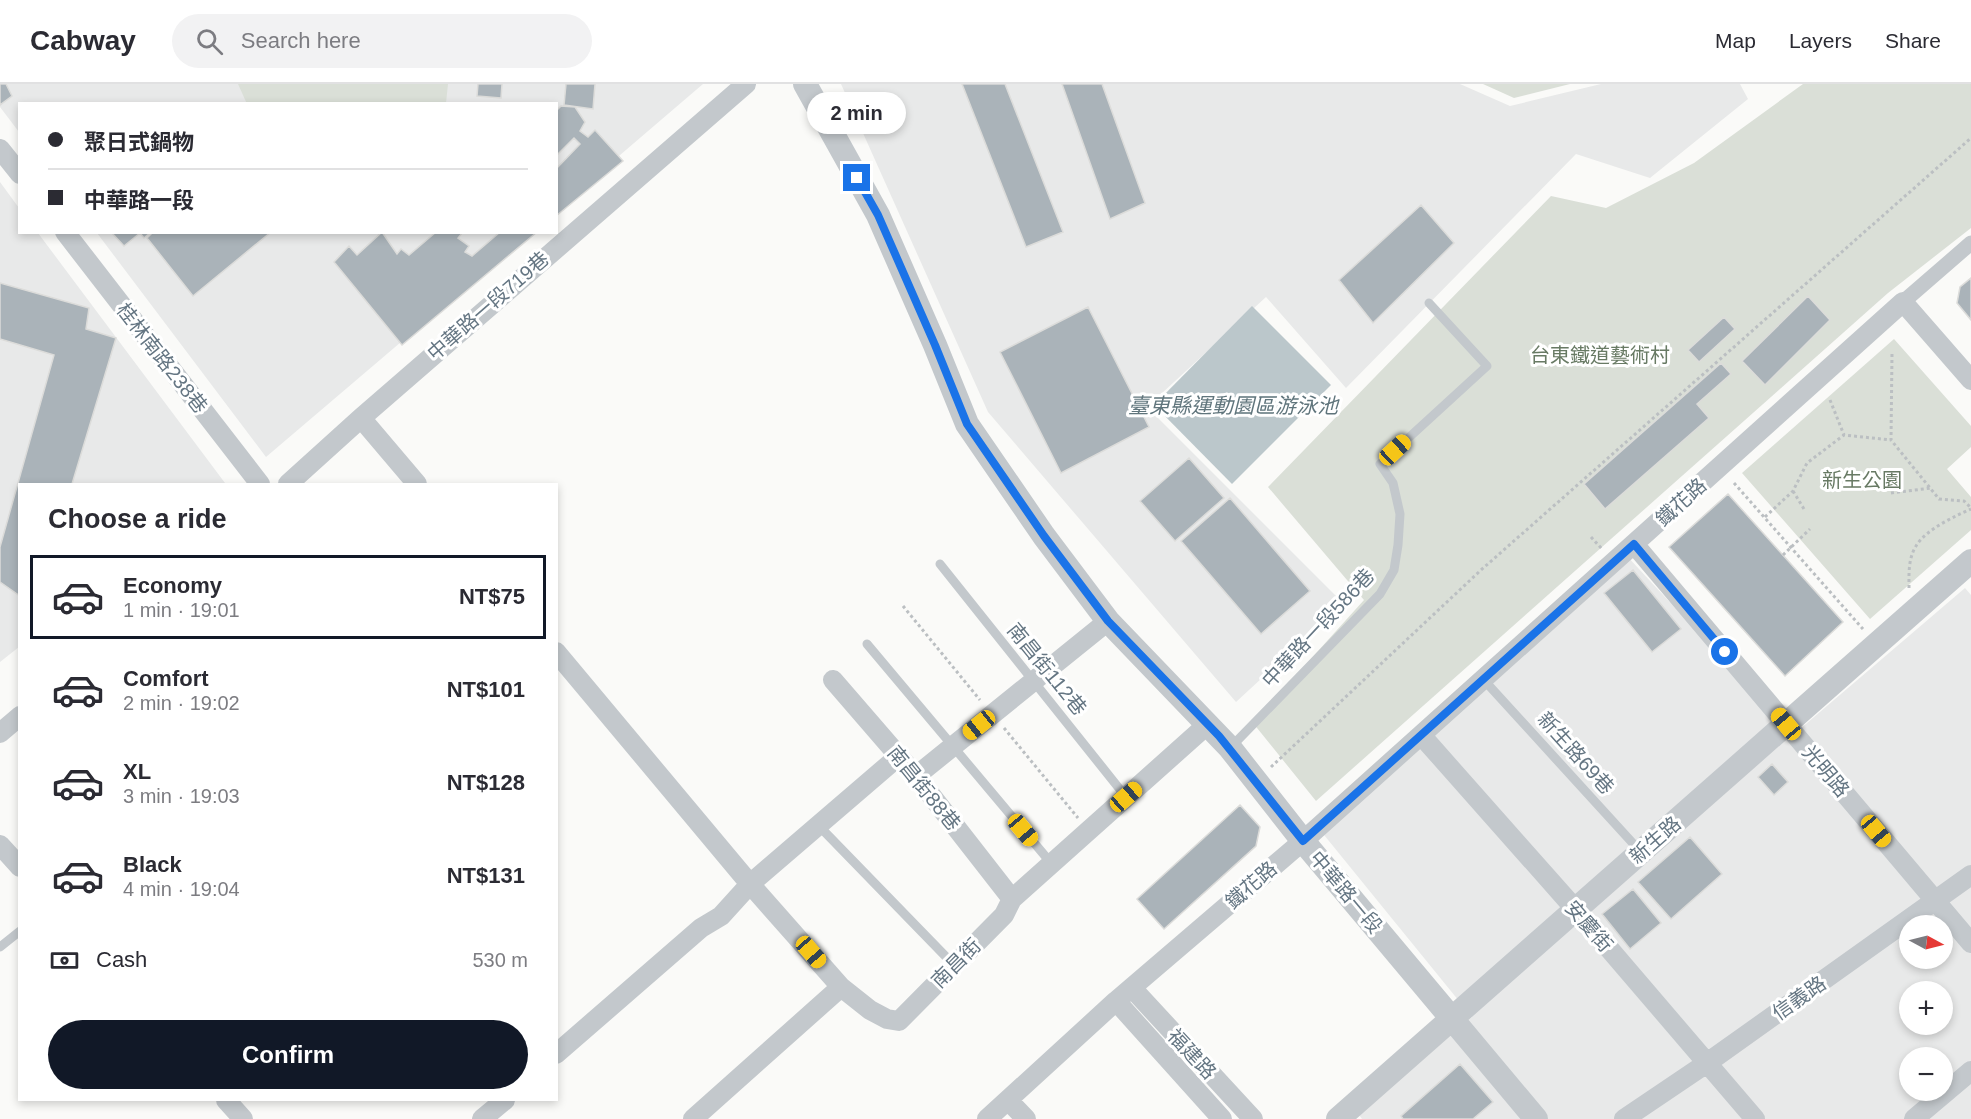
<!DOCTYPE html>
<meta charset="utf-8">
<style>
:root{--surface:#fff;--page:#f2f2f3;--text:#2b2b33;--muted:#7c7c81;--line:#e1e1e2;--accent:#111827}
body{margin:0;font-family:Arial,"Noto Sans TC",sans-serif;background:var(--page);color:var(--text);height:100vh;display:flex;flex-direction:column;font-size:22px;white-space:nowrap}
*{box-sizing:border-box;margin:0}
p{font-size:20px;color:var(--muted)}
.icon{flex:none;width:33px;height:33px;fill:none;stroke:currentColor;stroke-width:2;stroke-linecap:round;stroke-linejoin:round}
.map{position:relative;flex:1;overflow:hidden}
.side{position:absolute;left:18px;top:399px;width:540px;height:618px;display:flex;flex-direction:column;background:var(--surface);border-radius:0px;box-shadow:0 3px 9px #0003}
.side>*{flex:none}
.banner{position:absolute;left:18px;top:18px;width:540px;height:132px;border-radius:0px;box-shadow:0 3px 9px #0003;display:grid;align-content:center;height:132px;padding:0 30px;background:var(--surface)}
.needle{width:39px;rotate:97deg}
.controls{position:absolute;left:1899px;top:831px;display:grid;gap:12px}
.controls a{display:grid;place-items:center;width:54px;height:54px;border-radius:50%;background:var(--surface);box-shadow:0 3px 9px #0003;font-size:30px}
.end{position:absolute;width:27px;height:27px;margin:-14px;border:8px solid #1a73e8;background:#fff;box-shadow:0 0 0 3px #fff}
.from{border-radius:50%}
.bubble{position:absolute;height:42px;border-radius:21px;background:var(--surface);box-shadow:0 3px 9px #0003;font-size:20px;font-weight:700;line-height:42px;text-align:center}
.car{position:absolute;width:18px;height:36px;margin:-18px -9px;border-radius:8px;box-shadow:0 0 4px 2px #0007;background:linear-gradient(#f5c518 24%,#345 0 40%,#f5c518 0 76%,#345 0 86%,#f5c518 0)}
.banner b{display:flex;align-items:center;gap:21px;height:57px;font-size:22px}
.banner b+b{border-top:2px solid var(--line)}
.banner i{width:15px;height:15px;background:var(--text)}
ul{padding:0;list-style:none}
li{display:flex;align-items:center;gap:18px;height:84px;margin:0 12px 9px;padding:0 18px;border:3px solid transparent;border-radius:0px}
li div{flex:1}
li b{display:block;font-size:22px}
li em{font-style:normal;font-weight:700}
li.current{border-color:var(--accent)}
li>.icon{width:54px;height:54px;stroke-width:1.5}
h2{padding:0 30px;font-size:27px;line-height:72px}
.pay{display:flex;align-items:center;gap:15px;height:66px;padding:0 30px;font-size:22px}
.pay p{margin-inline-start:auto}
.primary-button{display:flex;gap:12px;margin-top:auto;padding:12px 30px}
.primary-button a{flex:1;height:69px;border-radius:36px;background:var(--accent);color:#fff;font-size:24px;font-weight:700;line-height:69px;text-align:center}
header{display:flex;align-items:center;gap:36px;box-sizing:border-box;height:84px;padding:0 30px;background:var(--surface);border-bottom:2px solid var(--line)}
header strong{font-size:28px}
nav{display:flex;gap:33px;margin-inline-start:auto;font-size:21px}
.search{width:420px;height:54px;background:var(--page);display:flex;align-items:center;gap:15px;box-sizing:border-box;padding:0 21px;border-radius:33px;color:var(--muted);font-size:22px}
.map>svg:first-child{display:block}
.built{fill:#e8e9e9;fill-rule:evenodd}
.green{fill:#dadfd7}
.water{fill:#bbc7cb}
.building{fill:#aab3b9;stroke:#dcdcda;stroke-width:1.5}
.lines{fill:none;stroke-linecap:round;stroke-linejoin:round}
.path{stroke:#bbbfc2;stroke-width:3;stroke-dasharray:3 3;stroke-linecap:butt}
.service{stroke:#c3c8cc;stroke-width:9}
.pedestrian{stroke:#c3c8cc;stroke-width:15}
.minor{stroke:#c3c8cc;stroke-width:20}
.tertiary{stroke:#c3c8cc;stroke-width:24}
.route{stroke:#1a73e8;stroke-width:8}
.labels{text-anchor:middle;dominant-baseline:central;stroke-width:6;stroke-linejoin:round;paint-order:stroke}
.street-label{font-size:20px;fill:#657683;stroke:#fff}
.park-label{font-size:20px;fill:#687a64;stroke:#fff}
.water-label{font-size:21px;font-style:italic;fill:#60757c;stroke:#fff}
</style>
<header>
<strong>Cabway</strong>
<div class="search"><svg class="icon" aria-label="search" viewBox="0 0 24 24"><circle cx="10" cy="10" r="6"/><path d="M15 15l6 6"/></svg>Search here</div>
<nav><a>Map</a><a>Layers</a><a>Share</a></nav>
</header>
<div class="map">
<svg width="1971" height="1035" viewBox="0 0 1971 1035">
<rect width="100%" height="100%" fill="#fafaf8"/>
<path class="built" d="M 0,0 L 703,0 L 557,125 L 556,20 L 20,20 L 19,48 L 0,23 Z
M 841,0 L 1460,0 L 1510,22 L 1601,0 L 1740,0 L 1748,15 L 1650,94 L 1576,70 L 1346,304 L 1266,213 L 1147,323 L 1343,519 L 1236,618 L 988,328 Z
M 0,98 L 19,124 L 20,148 L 38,149 L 225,399 L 20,400 L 19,563 L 0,578 Z
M 97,149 L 529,149 L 266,373 Z
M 1626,471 L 1793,651 L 1965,504 L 1971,511 L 1971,1035 L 1362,1035 L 1357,1028 L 1472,933 L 1320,746 ZM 1910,842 L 1942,842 L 1942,874 L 1910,874 ZM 1910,908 L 1942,908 L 1942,940 L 1910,940 ZM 1910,974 L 1942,974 L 1942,1006 L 1910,1006 Z"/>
<path class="green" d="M 238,0 L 448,0 L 446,19 L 247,20 Z
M 1483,0 L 1570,0 L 1514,14 Z
M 1803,0 L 1971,0 L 1971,144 L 1888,209 L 1316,717 L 1253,639 L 1364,516 L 1268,403 L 1551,112 L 1606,124 L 1694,79 Z
M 1894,255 L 1971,342 L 1971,363 L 1947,385 L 1971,413 L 1971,446 L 1870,535 L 1742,389 Z"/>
<path class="water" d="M 1252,222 L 1331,301 L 1232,400 L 1154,321 Z"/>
<path class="building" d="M 0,0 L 6,0 L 12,12 L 0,21 Z
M 478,0 L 502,0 L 501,14 L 477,12 Z
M 566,0 L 595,0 L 593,25 L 564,21 Z
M 962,0 L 1005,0 L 1063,148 L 1026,163 Z
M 1062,0 L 1102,0 L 1145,119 L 1110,135 Z
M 561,22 L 575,23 L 585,38 L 580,47 L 588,53 L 595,46 L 623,77 L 556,132 L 556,85 L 580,60 L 574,54 L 556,72 L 556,27 Z
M 1421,121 L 1454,159 L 1373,239 L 1339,196 Z
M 111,148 L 151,148 L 144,154 L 140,149 L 124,162 Z
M 153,148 L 271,148 L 193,212 L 147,154 Z
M 382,148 L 397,170 L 401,165 L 409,171 L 436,148 L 463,148 L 458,154 L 469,162 L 465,168 L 472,172 L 500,148 L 537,148 L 402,261 L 334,178 L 349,162 L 357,171 Z
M 1971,194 L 1971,236 L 1957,219 L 1960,203 Z
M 0,199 L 89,224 L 86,245 L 116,254 L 72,400 L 20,400 L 20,512 L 0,498 L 0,463 L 54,271 L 0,255 Z
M 1808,212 L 1830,236 L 1765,301 L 1742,277 Z
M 1088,223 L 1149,343 L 1061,389 L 1000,268 Z
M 1724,233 L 1735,245 L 1699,278 L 1688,266 Z
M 1721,279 L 1731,290 L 1697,320 L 1709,334 L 1605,425 L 1584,400 Z
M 1189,374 L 1224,414 L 1175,457 L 1140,417 Z
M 1728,410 L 1843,538 L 1785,592 L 1669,463 Z
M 1230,414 L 1310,507 L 1261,550 L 1181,457 Z
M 1633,486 L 1681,545 L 1652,568 L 1604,509 Z
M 1772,680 L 1788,698 L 1774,711 L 1758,693 Z
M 1240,721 L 1260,743 L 1256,762 L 1164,845 L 1137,815 Z
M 1690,753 L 1722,790 L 1671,835 L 1638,798 Z
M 1633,805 L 1661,839 L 1630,865 L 1602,830 Z
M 1460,980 L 1493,1018 L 1473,1035 L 1403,1035 L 1401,1032 Z"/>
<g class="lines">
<path class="path" d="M 1892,270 L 1891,356 L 1939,415 L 1964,417 L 1971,424
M 1830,316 L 1844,351
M 1734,399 L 1863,545
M 1793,407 L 1804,425
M 1891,409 L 1931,404
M 1765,433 L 1793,407 L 1807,379 L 1844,351 L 1891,356
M 1591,453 L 1602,465
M 1783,471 L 1810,445
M 1909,504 C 1909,490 1908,475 1916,462 C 1925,446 1955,432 1971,425
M 903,522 L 980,616
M 1004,644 L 1078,734
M 1271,683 L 1481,486 L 1971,54"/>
<path class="service" d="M 940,480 L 1126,713
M 867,560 L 1051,779
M 1483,595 L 1639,766
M 1231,663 L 1380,510 L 1394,486 L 1398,461 L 1400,430 L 1393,399 L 1380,380 L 1487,282 L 1429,219
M 818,741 L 954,881
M 0,863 L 20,847"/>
<path class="pedestrian" d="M 1903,218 L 1971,159"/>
<path class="minor" d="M 0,65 L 20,90
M 65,148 L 260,400
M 361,334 L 417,400
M 288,400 L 361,334 L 746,0
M 1634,460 L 1971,859
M 556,568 L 750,800 L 841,903 L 870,926 L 887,935 L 899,937 L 1004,831 L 1012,815 L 1208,640
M 833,596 L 916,692 L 1012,815
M 0,649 L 20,632
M 1421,651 L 1576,826 L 1755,1035
M 916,692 L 1108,537
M 0,761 L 20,783
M 1132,904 L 1253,1035
M 1116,917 L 1222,1035
M 556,970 L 701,844 L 721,832 L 750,800 L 899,672
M 226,1016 L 243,1035
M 1008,1016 L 1026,1035
M 482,1035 L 505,1016
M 693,1035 L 841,903
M 987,1035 L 1116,917 L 1303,757 L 1903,218 L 1971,296
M 1624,1035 L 1707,979 L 1971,791
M 1914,1035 L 1971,987"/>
<path class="tertiary" d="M 805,0 L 878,131 L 935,261 L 967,340 L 1044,452 L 1108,537 L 1230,664 L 1303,757 L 1536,1035
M 1338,1035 L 1971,477"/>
</g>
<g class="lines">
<path class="route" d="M 857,94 L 878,131 L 935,261 L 967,340 L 1044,452 L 1108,537 L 1219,652 L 1303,757 L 1634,460 L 1725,568"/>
</g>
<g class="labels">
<g class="street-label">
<text transform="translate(488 222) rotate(-41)">中華路一段719巷</text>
<text transform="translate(162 274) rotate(52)">桂林南路238巷</text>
<text transform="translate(1681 418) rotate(-42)">鐵花路</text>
<text transform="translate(1318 544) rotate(-47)">中華路一段586巷</text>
<text transform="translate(1047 585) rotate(51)">南昌街112巷</text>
<text transform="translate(1576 669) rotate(48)">新生路69巷</text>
<text transform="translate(1826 687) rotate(50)">光明路</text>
<text transform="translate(924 704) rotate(51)">南昌街88巷</text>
<text transform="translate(1655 756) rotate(-41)">新生路</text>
<text transform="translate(1251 801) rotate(-41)">鐵花路</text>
<text transform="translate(1346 808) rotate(50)">中華路一段</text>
<text transform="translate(1589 842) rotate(49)">安慶街</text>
<text transform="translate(956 879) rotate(-45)">南昌街</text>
<text transform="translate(1799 914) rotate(-35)">信義路</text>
<text transform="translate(1192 970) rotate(47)">福建路</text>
</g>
<g class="park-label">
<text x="1600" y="271">台東鐵道藝術村</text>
<text x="1862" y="396">新生公園</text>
</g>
<g class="water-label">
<text x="1233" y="321">臺東縣運動園區游泳池</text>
</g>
</g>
</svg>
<div class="controls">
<a><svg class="needle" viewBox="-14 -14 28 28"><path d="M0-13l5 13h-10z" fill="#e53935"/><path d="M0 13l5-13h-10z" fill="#7c7c81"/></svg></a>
<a>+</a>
<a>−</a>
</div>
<i class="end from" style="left:1725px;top:568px"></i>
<i class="end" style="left:857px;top:94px"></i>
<div class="bubble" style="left:807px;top:8px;width:99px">2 min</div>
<i class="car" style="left:1395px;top:366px;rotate:47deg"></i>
<i class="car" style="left:1786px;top:640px;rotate:320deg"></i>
<i class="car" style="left:979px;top:641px;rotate:231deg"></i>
<i class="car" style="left:1126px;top:713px;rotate:49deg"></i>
<i class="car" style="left:1023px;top:746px;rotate:140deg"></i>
<i class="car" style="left:1876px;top:747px;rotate:140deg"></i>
<i class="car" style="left:811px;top:868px;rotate:139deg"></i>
<div class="banner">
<b><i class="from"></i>聚日式鍋物</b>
<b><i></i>中華路一段</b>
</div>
<section class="side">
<h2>Choose a ride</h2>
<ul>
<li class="current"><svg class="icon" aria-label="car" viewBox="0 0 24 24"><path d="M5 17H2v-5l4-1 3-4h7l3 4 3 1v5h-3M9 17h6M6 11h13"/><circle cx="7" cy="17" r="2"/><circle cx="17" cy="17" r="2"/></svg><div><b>Economy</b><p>1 min · 19:01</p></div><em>NT$75</em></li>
<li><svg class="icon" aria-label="car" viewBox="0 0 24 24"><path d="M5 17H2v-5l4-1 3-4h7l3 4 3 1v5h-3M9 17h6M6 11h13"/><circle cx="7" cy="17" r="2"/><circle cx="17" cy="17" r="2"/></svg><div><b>Comfort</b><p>2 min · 19:02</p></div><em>NT$101</em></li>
<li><svg class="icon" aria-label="car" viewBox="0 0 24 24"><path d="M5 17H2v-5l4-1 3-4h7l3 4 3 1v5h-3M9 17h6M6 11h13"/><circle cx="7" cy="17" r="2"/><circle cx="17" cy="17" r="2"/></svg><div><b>XL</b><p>3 min · 19:03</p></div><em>NT$128</em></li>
<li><svg class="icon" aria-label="car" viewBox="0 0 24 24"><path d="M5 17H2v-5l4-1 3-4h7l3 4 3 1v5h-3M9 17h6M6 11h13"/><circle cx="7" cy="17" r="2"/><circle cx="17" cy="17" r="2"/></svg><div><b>Black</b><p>4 min · 19:04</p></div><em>NT$131</em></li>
</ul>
<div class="pay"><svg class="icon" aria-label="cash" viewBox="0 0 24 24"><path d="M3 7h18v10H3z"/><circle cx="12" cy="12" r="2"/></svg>Cash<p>530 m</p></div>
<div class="primary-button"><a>Confirm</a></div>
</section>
</div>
